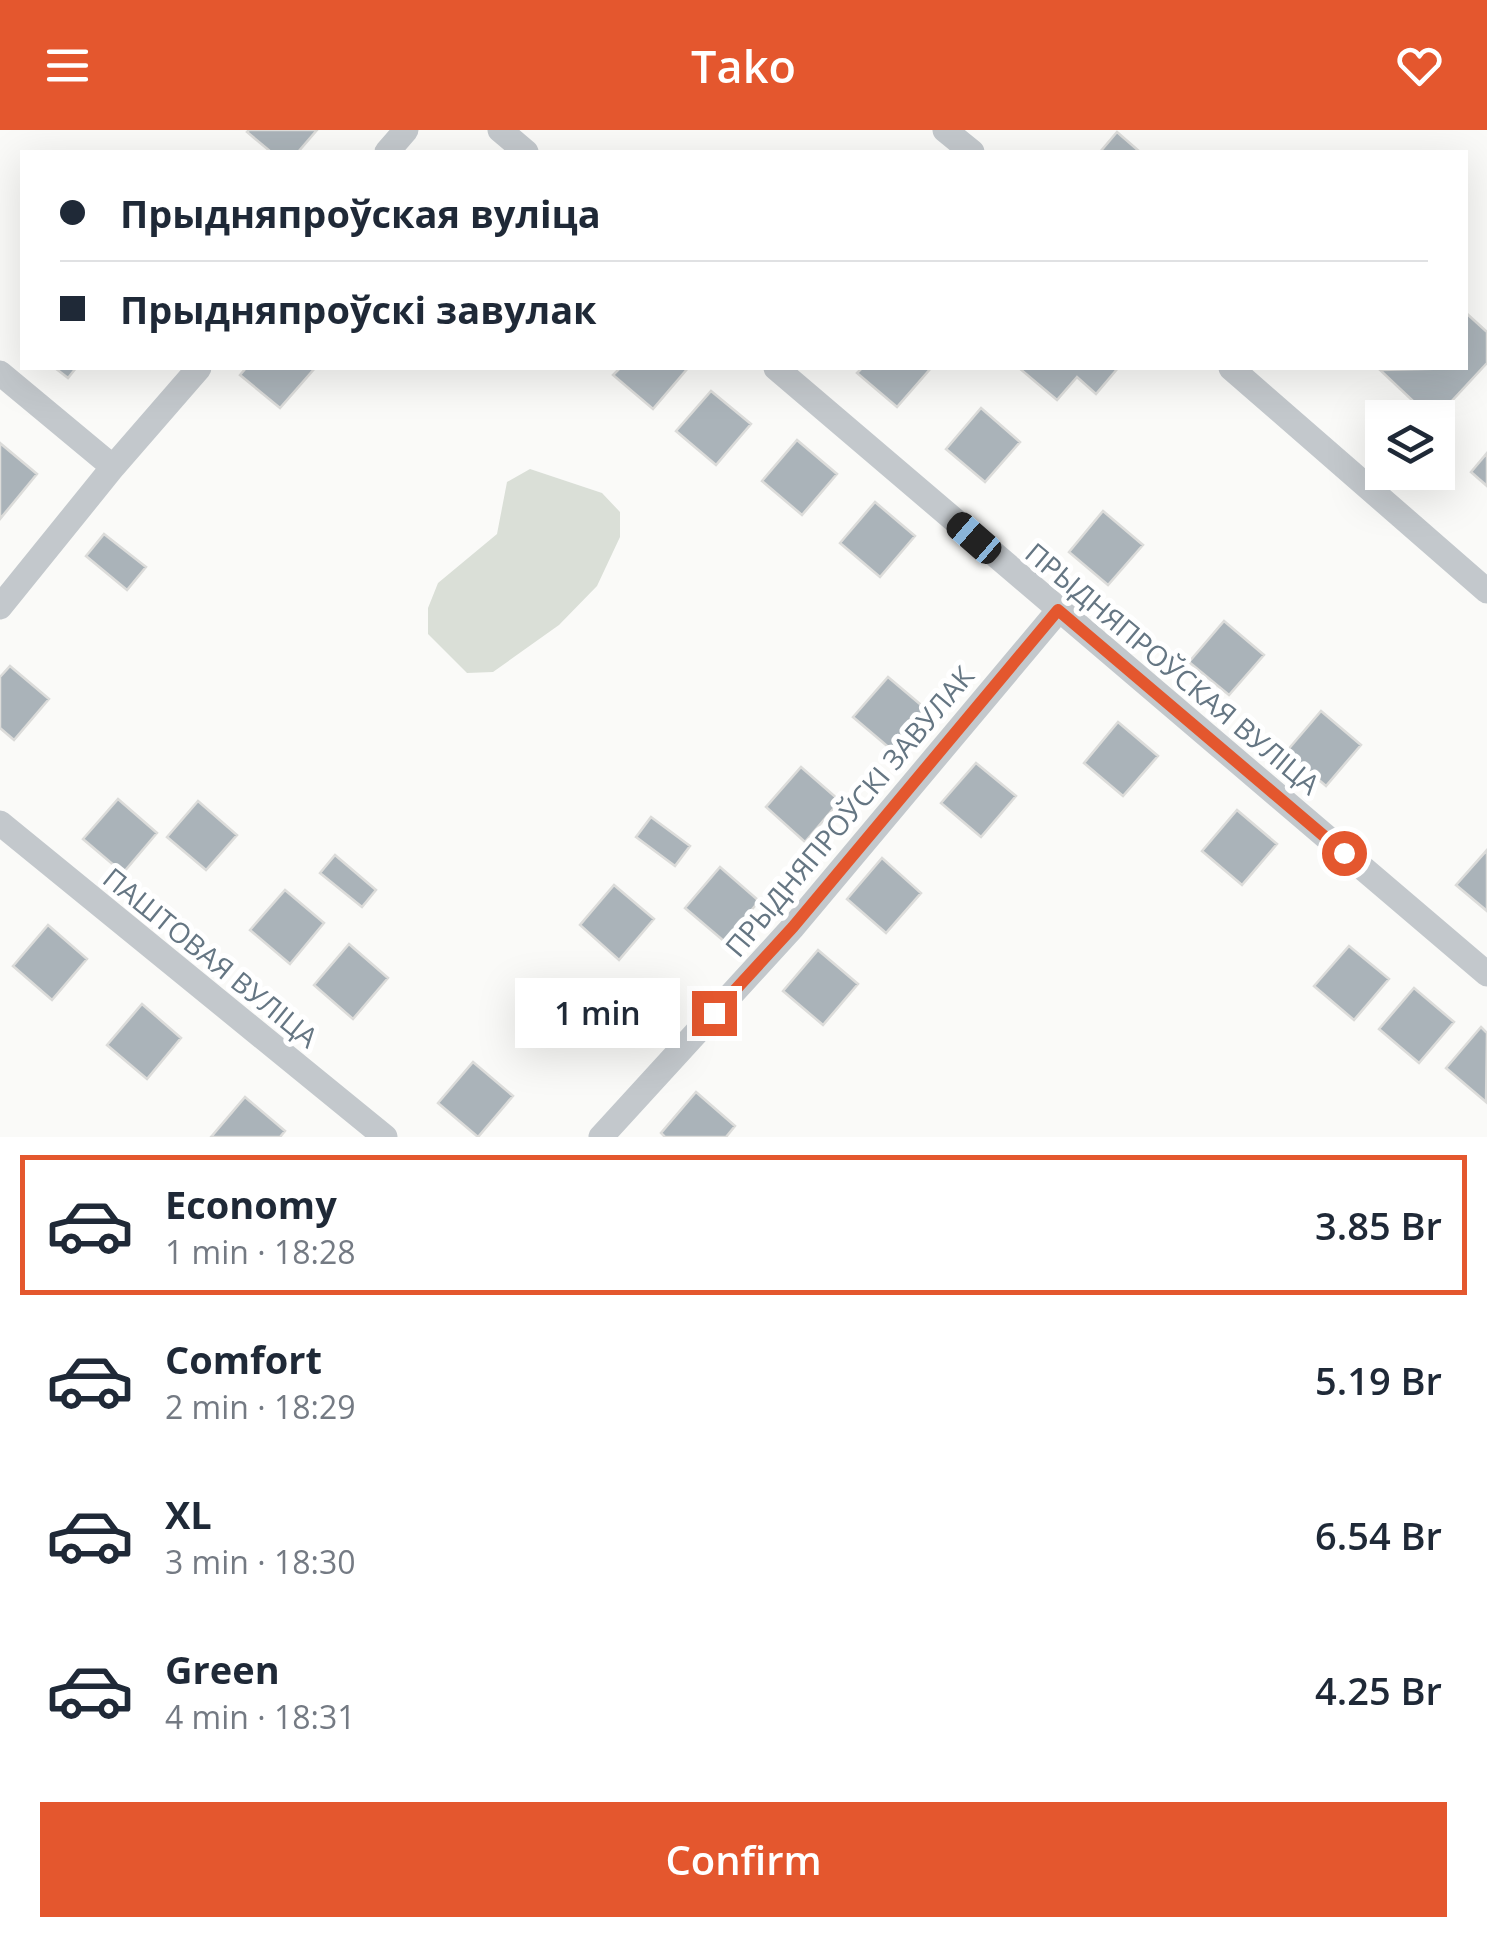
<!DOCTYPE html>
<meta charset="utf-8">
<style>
:root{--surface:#fff;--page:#f6f6f7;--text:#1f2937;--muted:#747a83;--line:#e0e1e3;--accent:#e4572e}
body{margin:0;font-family:"Open Sans",sans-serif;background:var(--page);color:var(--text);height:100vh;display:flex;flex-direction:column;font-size:38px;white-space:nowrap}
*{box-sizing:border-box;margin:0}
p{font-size:32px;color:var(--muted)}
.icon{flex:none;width:55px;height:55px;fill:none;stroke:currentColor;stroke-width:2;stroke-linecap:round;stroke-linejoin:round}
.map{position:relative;height:1007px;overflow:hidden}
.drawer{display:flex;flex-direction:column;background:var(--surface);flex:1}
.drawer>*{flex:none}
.hud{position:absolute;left:20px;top:20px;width:1448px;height:220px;border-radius:0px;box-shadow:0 10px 40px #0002;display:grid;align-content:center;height:220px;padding:0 40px;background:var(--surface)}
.tools{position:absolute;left:1365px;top:270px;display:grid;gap:20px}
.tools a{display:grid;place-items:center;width:90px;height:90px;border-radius:0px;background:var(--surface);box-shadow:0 10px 40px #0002;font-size:50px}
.end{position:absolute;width:45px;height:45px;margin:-22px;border:12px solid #e4572e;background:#fff;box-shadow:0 0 0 5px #fff}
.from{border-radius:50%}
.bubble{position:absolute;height:70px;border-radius:0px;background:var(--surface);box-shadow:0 10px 40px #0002;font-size:32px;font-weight:600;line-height:70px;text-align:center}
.car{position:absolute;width:30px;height:60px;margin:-30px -15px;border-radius:12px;box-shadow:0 0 8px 2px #0007;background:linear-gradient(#222 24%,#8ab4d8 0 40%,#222 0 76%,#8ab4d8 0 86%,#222 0)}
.hud b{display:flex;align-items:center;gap:35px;height:95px;font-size:38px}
.hud b+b{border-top:2px solid var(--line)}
.hud i{width:25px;height:25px;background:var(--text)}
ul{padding:18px 0 0;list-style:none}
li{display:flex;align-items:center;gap:30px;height:140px;margin:0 20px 15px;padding:0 20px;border:5px solid transparent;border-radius:0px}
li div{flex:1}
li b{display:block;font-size:38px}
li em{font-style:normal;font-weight:600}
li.active{border-color:var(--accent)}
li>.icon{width:90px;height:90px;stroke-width:1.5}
.action{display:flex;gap:20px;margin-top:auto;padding:20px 40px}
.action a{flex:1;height:115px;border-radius:0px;background:var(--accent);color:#fff;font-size:40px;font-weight:600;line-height:115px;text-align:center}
header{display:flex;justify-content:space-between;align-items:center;height:130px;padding:0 40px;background:var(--accent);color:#fff;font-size:45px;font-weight:600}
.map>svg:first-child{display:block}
.green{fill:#dadfd7}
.building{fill:#aab3b9;stroke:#dcdcda;stroke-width:2.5}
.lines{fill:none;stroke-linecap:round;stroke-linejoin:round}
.street{stroke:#c3c8cc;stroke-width:25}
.route{stroke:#e4572e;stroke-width:12}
.labels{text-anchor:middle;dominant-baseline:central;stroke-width:10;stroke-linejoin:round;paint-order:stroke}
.street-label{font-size:28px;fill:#657683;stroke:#fff}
</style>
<header><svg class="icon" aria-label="menu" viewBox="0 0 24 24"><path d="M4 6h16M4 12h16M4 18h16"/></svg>Tako<svg class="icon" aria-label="heart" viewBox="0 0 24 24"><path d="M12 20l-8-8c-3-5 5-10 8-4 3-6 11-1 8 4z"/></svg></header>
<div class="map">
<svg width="1487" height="1007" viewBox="0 0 1487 1007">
<rect width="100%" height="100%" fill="#fafaf8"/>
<path class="green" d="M 530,339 L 602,363 L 620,382 L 620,407 L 597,456 L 559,495 L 493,542 L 467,543 L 428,504 L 428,478 L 438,453 L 497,404 L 507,352 Z"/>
<path class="building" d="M 249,0 L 317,0 L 298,22 L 271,22 L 247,2 Z
M 1117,2 L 1140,22 L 1100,22 Z
M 1465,182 L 1487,202 L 1487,233 L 1436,288 L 1431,288 L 1380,240 L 1465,238 Z
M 55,238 L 76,238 L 68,248 Z
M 246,238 L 315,238 L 280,278 L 240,245 Z
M 620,238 L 688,238 L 653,279 L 613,245 Z
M 862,238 L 931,238 L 897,277 L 857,243 Z
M 1019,238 L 1118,238 L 1096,264 L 1077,247 L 1057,270 Z
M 711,261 L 751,294 L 716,335 L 676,301 Z
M 981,278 L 1020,312 L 985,352 L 946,319 Z
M 797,310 L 837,344 L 802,385 L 762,351 Z
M 0,313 L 37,344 L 0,389 Z
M 1487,323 L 1487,356 L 1471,342 Z
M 875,372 L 915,406 L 880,447 L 840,413 Z
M 1103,381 L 1143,415 L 1108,455 L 1069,422 Z
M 104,404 L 146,437 L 127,460 L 86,426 Z
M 1224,491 L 1264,525 L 1229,565 L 1189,532 Z
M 10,536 L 49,569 L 14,610 L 0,598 L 0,547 Z
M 888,547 L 927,580 L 893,621 L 853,587 Z
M 1321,581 L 1361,615 L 1326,656 L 1286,622 Z
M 1118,592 L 1158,626 L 1123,666 L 1084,633 Z
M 976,633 L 1016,666 L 981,707 L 941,673 Z
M 801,637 L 840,671 L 805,712 L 766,677 Z
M 118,669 L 157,703 L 123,743 L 83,709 Z
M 198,671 L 237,705 L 206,740 L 167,707 Z
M 1237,680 L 1277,714 L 1242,755 L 1202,721 Z
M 651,687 L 690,716 L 675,736 L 636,707 Z
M 1487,720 L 1487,781 L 1456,755 Z
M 335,725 L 376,760 L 362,777 L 320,743 Z
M 882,728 L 921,763 L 886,803 L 847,769 Z
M 720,737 L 759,771 L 725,812 L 685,778 Z
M 614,755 L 654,789 L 619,830 L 580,795 Z
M 285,760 L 324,793 L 290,834 L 250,800 Z
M 48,795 L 87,829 L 52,870 L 13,836 Z
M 349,814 L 388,848 L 353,889 L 314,855 Z
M 1349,816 L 1389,849 L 1354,890 L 1314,856 Z
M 818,820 L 858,854 L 823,895 L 783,861 Z
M 1414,858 L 1454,892 L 1419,933 L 1379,899 Z
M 142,874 L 181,908 L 147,949 L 107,915 Z
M 1481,897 L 1487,903 L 1486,972 L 1446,938 Z
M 473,932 L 513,966 L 478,1007 L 438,973 Z
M 696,962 L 735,996 L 726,1007 L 665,1007 L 661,1003 Z
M 245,967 L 285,1001 L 280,1007 L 211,1007 Z"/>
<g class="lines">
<path class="street" d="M 500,0 L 526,22
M 945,0 L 972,22
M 387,22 L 406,0
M 776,238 L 1487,844
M 1231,238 L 1487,461
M 0,243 L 113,337
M 0,477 L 113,337 L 199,238
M 0,693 L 385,1007
M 601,1007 L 793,797 L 1058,481"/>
</g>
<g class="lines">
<path class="route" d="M 714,883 L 793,797 L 1058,480 L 1344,723"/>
</g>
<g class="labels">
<g class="street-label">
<text transform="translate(1173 538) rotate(40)">ПРЫДНЯПРОЎСКАЯ ВУЛІЦА</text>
<text transform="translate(849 681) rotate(-50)">ПРЫДНЯПРОЎСКІ ЗАВУЛАК</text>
<text transform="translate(211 827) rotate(39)">ПАШТОВАЯ ВУЛІЦА</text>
</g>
</g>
</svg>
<div class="tools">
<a><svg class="icon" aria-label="layers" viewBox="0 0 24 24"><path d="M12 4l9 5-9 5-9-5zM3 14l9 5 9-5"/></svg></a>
</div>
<i class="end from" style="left:1344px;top:723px"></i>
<i class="end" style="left:714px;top:883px"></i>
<div class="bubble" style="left:515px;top:848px;width:165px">1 min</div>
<i class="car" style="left:974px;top:408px;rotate:311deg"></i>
<div class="hud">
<b><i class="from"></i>Прыдняпроўская вуліца</b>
<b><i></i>Прыдняпроўскі завулак</b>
</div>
</div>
<section class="drawer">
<ul>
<li class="active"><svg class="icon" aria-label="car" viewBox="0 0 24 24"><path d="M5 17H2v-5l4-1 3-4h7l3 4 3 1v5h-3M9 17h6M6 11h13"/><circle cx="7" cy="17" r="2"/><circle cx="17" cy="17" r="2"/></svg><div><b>Economy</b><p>1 min · 18:28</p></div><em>3.85 Br</em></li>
<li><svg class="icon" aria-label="car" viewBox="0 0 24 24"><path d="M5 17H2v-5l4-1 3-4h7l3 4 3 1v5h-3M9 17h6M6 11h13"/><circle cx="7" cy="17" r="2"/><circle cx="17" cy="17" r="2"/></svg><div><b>Comfort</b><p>2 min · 18:29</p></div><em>5.19 Br</em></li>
<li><svg class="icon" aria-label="car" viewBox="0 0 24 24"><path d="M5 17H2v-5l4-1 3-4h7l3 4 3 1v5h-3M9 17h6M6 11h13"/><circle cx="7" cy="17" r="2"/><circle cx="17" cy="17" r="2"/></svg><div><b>XL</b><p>3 min · 18:30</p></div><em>6.54 Br</em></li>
<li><svg class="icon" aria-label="car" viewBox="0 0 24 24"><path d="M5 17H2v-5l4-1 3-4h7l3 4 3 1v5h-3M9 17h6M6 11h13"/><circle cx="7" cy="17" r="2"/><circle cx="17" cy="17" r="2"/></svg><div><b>Green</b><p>4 min · 18:31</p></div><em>4.25 Br</em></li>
</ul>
<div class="action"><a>Confirm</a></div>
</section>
